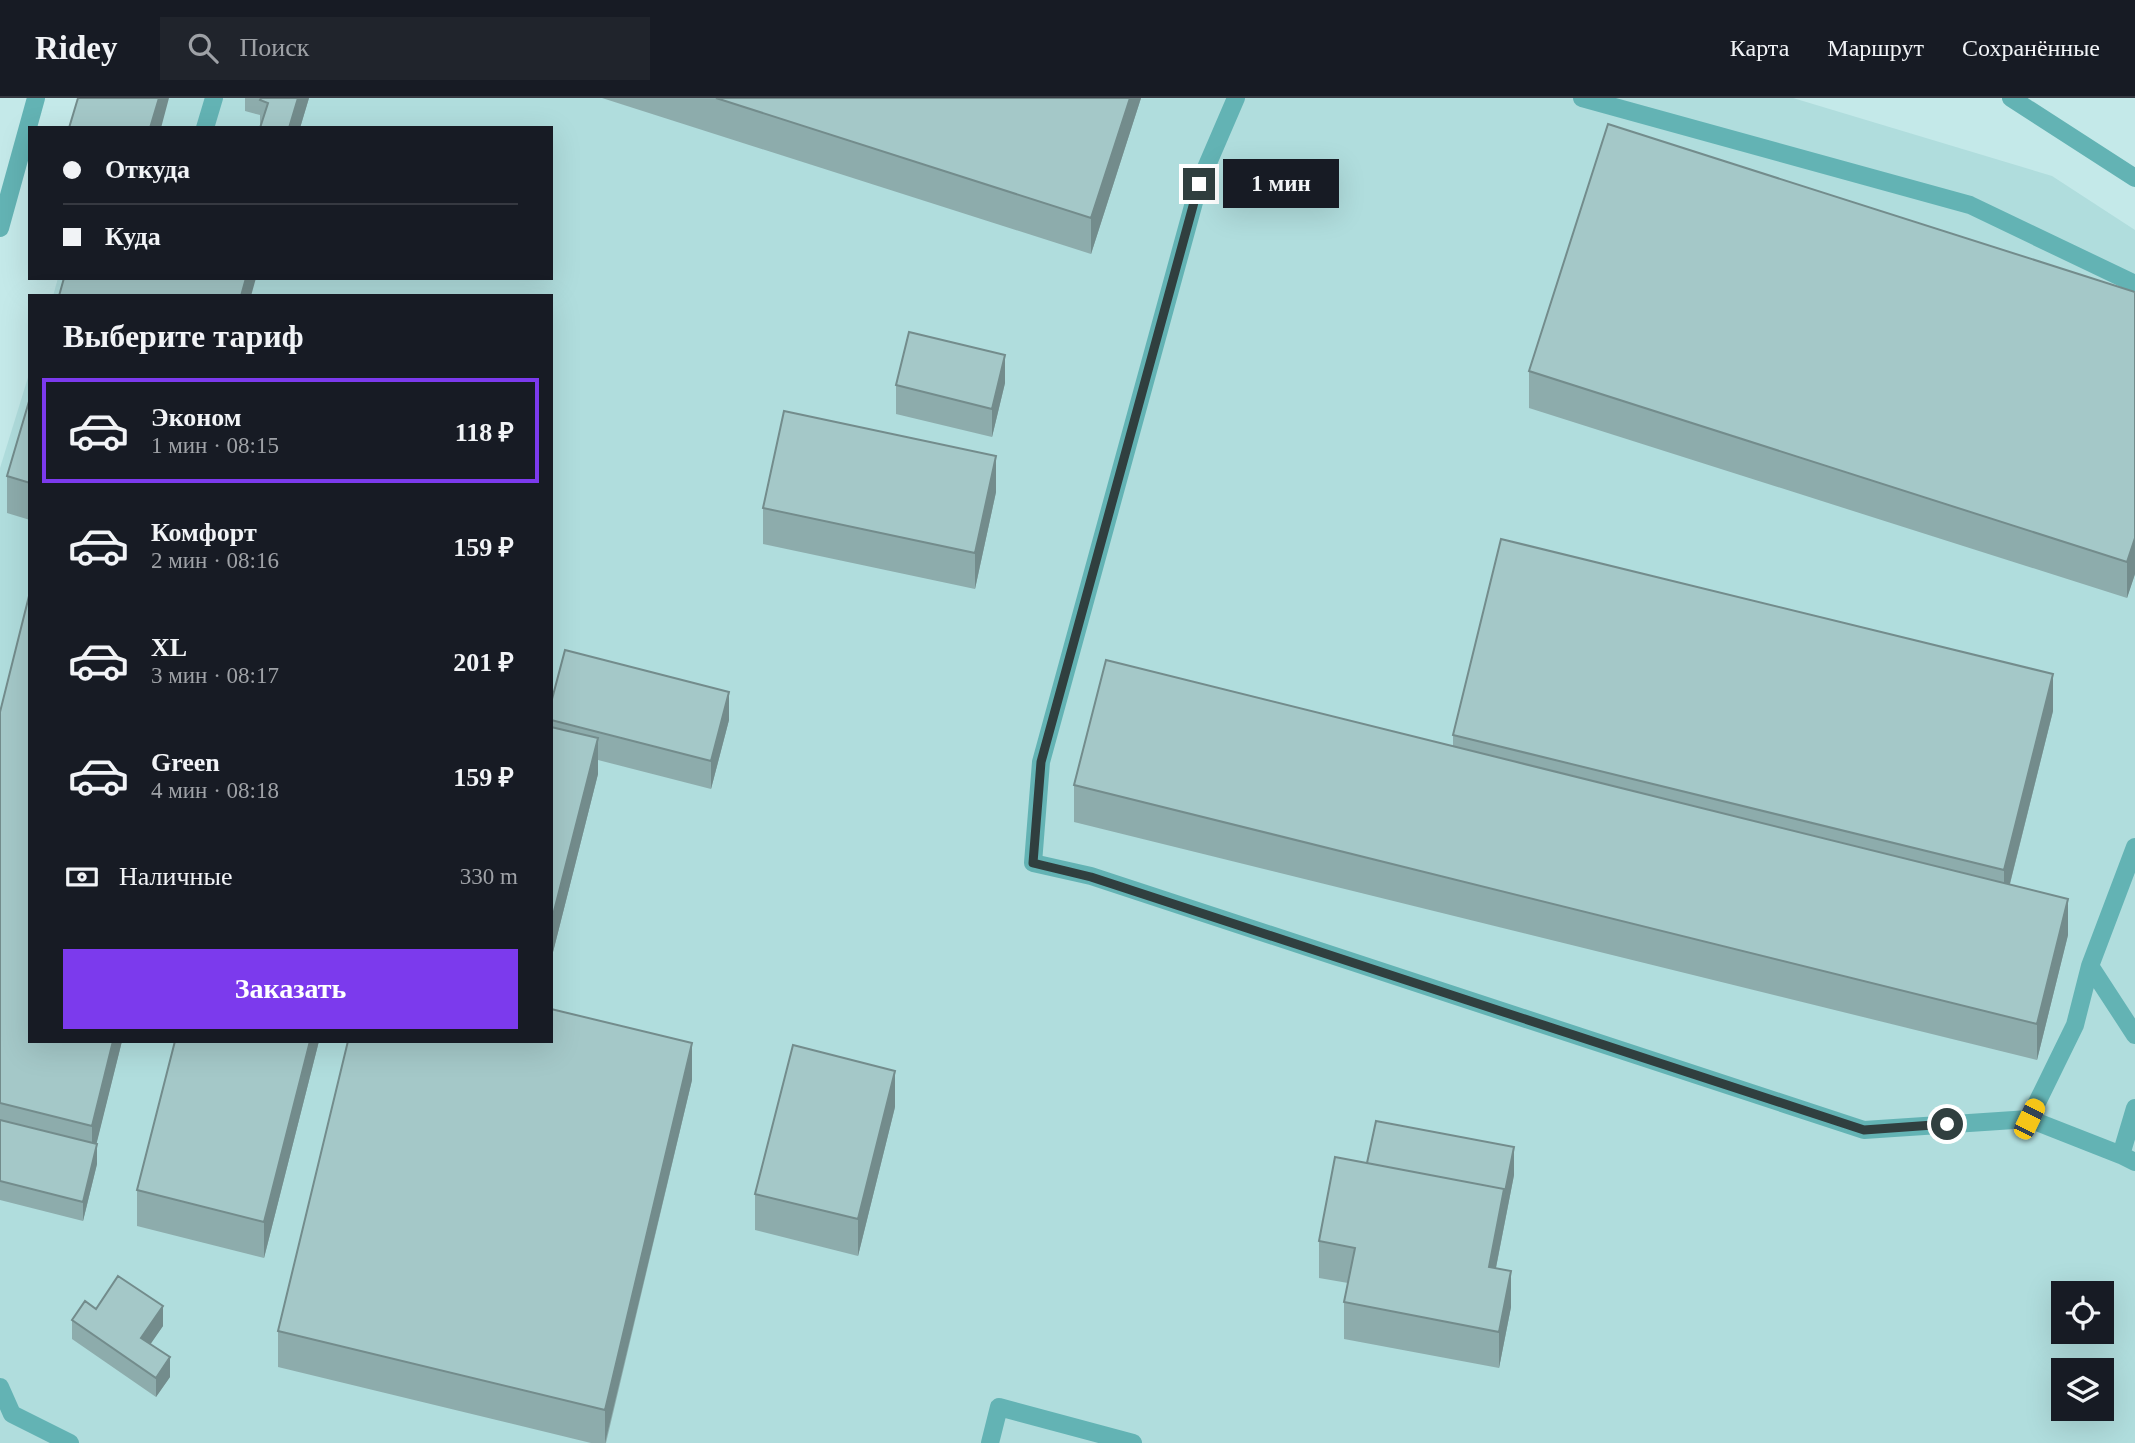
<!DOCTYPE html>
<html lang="ru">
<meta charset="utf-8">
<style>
:root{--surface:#171b24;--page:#20242c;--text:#f1f3f6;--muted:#9ea1a6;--line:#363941;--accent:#7c3aed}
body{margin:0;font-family:Georgia,serif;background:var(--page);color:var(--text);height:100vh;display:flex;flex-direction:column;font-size:26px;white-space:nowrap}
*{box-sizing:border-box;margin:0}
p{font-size:23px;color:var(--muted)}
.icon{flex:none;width:38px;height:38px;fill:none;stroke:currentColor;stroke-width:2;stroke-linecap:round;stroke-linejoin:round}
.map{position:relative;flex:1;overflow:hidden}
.sheet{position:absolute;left:28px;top:196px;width:525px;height:749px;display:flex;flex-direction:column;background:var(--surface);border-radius:0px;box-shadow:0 7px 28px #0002}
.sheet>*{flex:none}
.guide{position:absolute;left:28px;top:28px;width:525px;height:154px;border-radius:0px;box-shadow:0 7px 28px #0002;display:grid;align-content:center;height:154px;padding:0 35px;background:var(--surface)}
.fabs{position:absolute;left:2051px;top:1183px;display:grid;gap:14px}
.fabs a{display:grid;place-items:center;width:63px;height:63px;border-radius:0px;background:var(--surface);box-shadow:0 7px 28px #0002;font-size:35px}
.end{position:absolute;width:32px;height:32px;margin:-16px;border:9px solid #303f3f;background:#fff;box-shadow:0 0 0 4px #fff}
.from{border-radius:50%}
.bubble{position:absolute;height:49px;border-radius:0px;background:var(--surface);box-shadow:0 7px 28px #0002;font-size:23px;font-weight:600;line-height:49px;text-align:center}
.car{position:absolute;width:21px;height:42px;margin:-21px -10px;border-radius:9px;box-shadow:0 0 5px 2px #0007;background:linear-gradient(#f5c518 24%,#345 0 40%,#f5c518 0 76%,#345 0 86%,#f5c518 0)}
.guide b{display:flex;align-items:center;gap:24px;height:66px;font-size:26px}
.guide b+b{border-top:2px solid var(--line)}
.guide i{width:18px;height:18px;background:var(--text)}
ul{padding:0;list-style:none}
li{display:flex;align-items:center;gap:21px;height:105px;margin:0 14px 10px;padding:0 21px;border:4px solid transparent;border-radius:0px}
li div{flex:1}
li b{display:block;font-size:26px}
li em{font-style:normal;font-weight:600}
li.current{border-color:var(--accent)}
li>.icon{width:63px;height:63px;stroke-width:1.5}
h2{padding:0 35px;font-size:32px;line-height:84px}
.pay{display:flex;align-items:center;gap:18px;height:77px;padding:0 35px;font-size:26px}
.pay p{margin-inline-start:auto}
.cta{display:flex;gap:14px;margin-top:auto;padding:14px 35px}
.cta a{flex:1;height:80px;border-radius:0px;background:var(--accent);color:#fff;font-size:28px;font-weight:600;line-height:80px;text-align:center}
header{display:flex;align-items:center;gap:42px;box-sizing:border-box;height:98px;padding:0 35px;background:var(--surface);border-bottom:2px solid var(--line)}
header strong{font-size:33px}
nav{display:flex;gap:38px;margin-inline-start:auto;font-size:24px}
.search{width:490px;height:63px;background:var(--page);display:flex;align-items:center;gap:18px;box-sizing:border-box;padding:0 24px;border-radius:0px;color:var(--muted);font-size:26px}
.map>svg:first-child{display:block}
.built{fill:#b0dddd;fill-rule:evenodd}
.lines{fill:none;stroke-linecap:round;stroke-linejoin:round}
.lane{stroke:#63b3b4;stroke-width:18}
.street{stroke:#63b3b4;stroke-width:18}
.wall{fill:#8dacac}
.shaded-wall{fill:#738c8c}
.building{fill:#a4c8c8;stroke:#738c8c;stroke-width:2}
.route{stroke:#303f3f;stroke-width:9}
</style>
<header>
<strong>Ridey</strong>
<div class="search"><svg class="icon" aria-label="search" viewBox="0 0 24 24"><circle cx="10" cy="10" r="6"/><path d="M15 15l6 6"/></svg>Поиск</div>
<nav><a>Карта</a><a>Маршрут</a><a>Сохранённые</a></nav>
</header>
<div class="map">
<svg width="2135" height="1345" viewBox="0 0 2135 1345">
<rect width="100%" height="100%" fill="#c4e9e9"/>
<path class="built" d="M 114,0 L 1793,0 L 2052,78 L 2135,132 L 2135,1345 L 0,1345 L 0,370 L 30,273 L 30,943 L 551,943 L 551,198 L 53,198 L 58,180 L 551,180 L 551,30 L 104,30 ZM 2063,1195 L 2102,1195 L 2102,1234 L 2063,1234 ZM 2063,1272 L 2102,1272 L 2102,1311 L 2063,1311 Z"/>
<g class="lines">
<path class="lane" d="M 1236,0 L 1199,86 L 1041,664 L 1033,765 L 1091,778 L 1864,1032 L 2029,1021 L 2075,927 L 2090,868 L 2135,749
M 1582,0 L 1970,107 L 2135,186
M 205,30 L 214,0
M 2090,868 L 2135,937
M 2135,1010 L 2121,1057 L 2135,1064
M 2029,1021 L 2121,1057
M 0,1289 L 12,1316 L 70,1345
M 990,1345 L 999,1309 L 1133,1345"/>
<path class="street" d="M 2011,0 L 2135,80
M 0,130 L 36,0"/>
</g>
<path class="wall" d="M 245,0 L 309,0 L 300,30 L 260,30 L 260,17 L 245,13 Z
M 602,0 L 1141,0 L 1091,156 Z
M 2135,194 L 2135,476 L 2127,500 L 1529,310 L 1529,273 Z
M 1005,285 L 992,339 L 896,316 L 896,287 Z
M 30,300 L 30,422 L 7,415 L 7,378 Z
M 996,394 L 975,491 L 763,446 L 763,410 Z
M 551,605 L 729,622 L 711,691 L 598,662 L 598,676 L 551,862 Z
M 2053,613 L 2010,786 L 2068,837 L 2037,962 L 1074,724 L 1074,687 L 1453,648 L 1453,637 Z
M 0,614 L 122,943 L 96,1046 L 97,1066 L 83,1123 L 0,1102 Z
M 175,943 L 319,943 L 264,1160 L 137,1128 L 137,1092 Z
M 692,982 L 606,1345 L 591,1345 L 278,1269 L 278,1233 Z
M 895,1009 L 858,1158 L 755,1132 L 755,1096 Z
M 1514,1077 L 1496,1170 L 1511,1209 L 1499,1270 L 1344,1241 L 1344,1204 L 1348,1185 L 1319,1180 L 1319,1143 Z
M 96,1211 L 163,1228 L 150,1246 L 170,1279 L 156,1299 L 72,1241 L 72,1222 Z"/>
<path class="shaded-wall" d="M 159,0 L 169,0 L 161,30 L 150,30 Z
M 298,0 L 309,0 L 300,30 L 289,30 Z
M 1130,0 L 1141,0 L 1091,156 L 1091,120 Z
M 246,180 L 256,180 L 251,198 L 241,198 Z
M 1005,257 L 1005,285 L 992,339 L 992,311 Z
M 996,358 L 996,394 L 975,491 L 975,455 Z
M 2135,440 L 2135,476 L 2127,500 L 2127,464 Z
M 2053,576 L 2053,613 L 2004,809 L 2004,772 Z
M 729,594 L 729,622 L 711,691 L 711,663 Z
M 598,640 L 598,676 L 551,862 L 551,825 Z
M 2068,801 L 2068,837 L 2037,962 L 2037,926 Z
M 113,943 L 122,943 L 92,1064 L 92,1028 Z
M 310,943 L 319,943 L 264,1160 L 264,1124 Z
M 692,945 L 692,982 L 605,1345 L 605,1312 Z
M 895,973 L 895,1009 L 858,1158 L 858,1121 Z
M 97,1046 L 97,1066 L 83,1123 L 83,1104 Z
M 1514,1049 L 1514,1077 L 1489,1205 L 1489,1169 L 1504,1091 Z
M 1511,1173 L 1511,1209 L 1499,1270 L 1499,1234 Z
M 163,1208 L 163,1228 L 141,1260 L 141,1240 Z
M 170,1259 L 170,1279 L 156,1299 L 156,1280 Z"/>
<path class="building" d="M 78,0 L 159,0 L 150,30 L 69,30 Z
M 261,0 L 298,0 L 289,30 L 260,30 L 268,5 L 260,2 Z
M 716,0 L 1130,0 L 1091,120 Z
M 1608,26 L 2135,194 L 2135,440 L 2127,464 L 1529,273 Z
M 64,180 L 246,180 L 241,198 L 59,198 Z
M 909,234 L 1005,257 L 992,311 L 896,287 Z
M 30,300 L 30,385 L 7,378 Z
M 784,313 L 996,358 L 975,455 L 763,410 Z
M 1501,441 L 2053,576 L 2004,772 L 1453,637 Z
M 29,498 L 30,943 L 113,943 L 92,1028 L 0,1005 L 0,614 Z
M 565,552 L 729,594 L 711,663 L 551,622 L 551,605 Z
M 1106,562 L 2068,801 L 2037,926 L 1074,687 Z
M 551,629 L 598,640 L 551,825 Z
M 551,911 L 692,945 L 605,1312 L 278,1233 L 348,943 L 551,943 Z
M 175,943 L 310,943 L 264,1124 L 137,1092 Z
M 793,947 L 895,973 L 858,1121 L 755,1096 Z
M 0,1022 L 97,1046 L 83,1104 L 0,1083 Z
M 1376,1023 L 1514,1049 L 1504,1099 L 1504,1091 L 1367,1065 Z
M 1335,1059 L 1504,1091 L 1489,1169 L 1511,1173 L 1499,1234 L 1344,1204 L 1355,1150 L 1319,1143 Z
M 118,1178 L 163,1208 L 141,1240 L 170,1259 L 156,1280 L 72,1222 L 85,1203 L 96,1211 Z"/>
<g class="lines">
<path class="route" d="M 1199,86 L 1041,664 L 1033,765 L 1091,779 L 1864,1032 L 1947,1026"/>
</g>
</svg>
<div class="fabs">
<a><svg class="icon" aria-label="locate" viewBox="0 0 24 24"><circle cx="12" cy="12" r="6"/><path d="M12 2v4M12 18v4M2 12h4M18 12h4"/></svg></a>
<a><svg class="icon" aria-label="layers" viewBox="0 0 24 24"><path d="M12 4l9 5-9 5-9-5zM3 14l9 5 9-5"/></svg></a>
</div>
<i class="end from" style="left:1947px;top:1026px"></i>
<i class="end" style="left:1199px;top:86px"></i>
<div class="bubble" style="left:1223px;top:61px;width:116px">1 мин</div>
<i class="car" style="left:2029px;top:1021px;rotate:26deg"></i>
<div class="guide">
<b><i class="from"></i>Откуда</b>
<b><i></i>Куда</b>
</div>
<section class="sheet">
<h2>Выберите тариф</h2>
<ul>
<li class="current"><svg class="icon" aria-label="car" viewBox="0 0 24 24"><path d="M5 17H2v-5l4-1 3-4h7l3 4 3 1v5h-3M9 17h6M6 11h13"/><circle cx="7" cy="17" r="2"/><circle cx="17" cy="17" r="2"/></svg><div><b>Эконом</b><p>1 мин · 08:15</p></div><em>118 ₽</em></li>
<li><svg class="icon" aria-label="car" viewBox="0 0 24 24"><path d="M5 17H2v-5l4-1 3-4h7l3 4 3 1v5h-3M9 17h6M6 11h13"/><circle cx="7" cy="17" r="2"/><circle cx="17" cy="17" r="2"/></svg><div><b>Комфорт</b><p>2 мин · 08:16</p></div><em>159 ₽</em></li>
<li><svg class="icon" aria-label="car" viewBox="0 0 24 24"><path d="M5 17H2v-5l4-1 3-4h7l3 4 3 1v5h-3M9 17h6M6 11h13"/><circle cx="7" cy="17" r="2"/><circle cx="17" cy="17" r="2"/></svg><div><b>XL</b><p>3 мин · 08:17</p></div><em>201 ₽</em></li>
<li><svg class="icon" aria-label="car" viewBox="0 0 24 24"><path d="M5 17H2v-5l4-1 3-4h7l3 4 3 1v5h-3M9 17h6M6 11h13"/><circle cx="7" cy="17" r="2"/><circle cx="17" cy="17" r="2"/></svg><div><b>Green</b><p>4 мин · 08:18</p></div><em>159 ₽</em></li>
</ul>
<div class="pay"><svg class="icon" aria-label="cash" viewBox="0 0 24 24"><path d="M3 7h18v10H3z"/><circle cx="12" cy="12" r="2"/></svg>Наличные<p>330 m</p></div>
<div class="cta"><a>Заказать</a></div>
</section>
</div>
